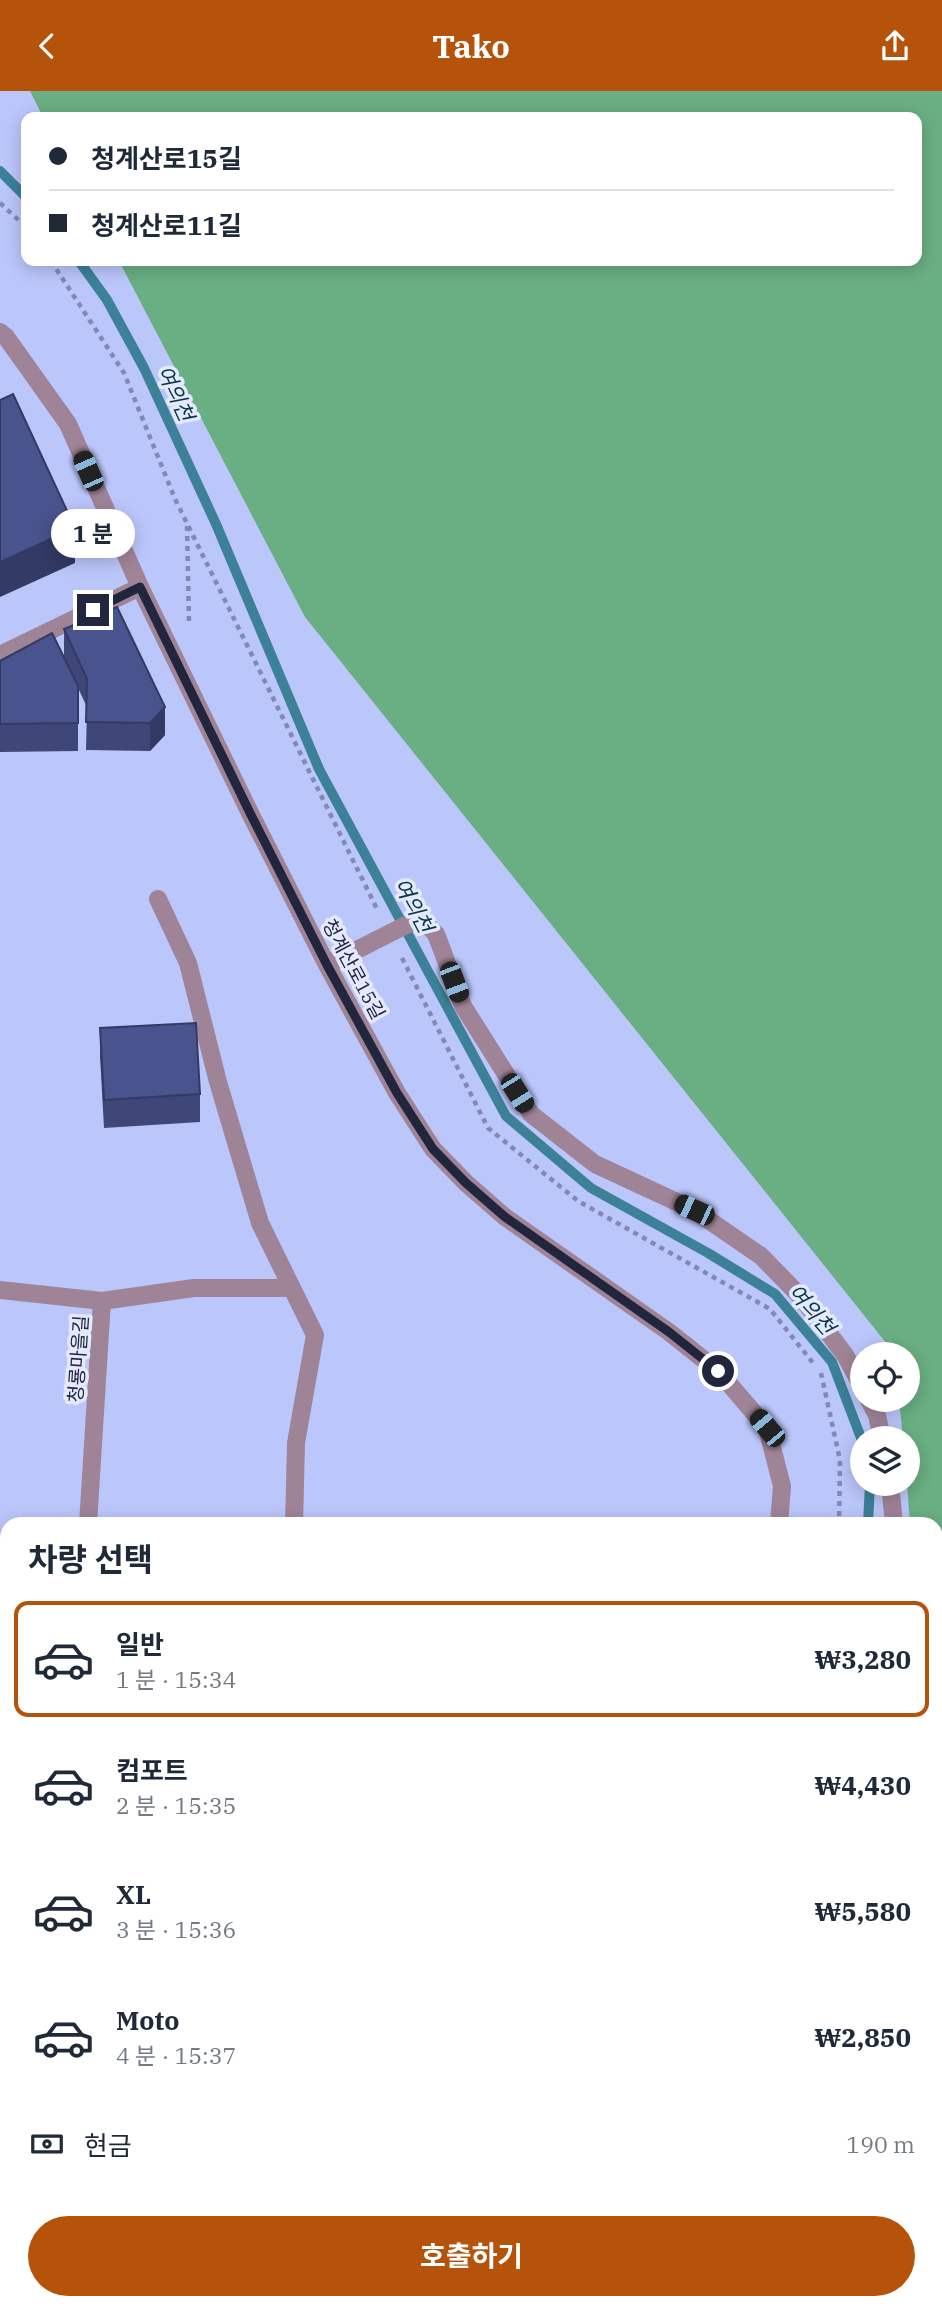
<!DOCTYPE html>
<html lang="ko">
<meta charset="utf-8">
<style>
:root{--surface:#fff;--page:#f6f6f7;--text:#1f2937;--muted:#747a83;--line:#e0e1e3;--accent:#b45309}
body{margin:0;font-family:"IBM Plex Serif","Noto Sans KR",serif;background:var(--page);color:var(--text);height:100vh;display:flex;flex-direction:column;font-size:26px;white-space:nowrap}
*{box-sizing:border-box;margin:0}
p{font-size:23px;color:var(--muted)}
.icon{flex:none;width:38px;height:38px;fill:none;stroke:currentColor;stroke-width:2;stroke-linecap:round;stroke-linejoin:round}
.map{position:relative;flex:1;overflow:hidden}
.panel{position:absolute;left:0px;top:1426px;width:943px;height:793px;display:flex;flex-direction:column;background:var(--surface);border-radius:21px 21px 0 0;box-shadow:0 4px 18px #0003}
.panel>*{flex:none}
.guide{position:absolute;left:21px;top:21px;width:901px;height:154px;border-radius:14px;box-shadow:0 4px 18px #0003;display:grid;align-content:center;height:154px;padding:0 28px;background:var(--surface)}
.fabs{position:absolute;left:850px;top:1251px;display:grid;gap:14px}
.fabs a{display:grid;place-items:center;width:70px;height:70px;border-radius:50%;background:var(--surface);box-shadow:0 4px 18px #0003;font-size:35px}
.end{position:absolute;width:32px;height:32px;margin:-16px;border:9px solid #21253e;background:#fff;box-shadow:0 0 0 4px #fff}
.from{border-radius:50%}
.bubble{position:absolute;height:49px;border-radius:24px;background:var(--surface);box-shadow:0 4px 18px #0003;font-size:23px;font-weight:700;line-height:49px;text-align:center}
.car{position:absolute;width:21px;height:42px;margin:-21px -10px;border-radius:9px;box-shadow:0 0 5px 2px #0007;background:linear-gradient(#222 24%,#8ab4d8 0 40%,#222 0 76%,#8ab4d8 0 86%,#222 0)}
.guide b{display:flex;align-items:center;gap:24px;height:66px;font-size:26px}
.guide b+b{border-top:2px solid var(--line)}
.guide i{width:18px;height:18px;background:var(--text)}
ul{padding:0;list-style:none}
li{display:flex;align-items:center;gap:21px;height:116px;margin:0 14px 10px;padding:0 14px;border:4px solid transparent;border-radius:14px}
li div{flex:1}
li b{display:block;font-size:26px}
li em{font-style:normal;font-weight:700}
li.current{border-color:var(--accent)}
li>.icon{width:63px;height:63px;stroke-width:1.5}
h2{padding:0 28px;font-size:32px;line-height:84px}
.pay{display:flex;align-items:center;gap:18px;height:77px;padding:0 28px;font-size:26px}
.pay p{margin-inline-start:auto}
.action{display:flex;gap:14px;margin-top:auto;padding:14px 28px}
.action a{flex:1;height:80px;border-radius:42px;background:var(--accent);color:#fff;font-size:28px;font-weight:700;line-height:80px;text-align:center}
header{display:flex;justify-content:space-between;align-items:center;height:91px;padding:0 28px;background:var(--accent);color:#fff;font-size:32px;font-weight:700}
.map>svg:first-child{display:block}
.forest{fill:#6aaf83}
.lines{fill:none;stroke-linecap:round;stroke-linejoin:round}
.stream{stroke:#3c8198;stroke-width:10}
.path{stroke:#8189b4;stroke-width:4.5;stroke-dasharray:5 5;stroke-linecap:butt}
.service{stroke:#9f8498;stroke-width:18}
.minor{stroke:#9f8498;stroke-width:18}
.wall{fill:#3f4779}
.shaded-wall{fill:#333a63}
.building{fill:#49538d;stroke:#333a63;stroke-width:2}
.route{stroke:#21253e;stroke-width:9}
.labels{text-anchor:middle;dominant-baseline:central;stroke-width:7;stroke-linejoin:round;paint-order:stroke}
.street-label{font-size:19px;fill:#21253e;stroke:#e4e9fd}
.water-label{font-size:21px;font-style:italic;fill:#083740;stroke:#e4e9fd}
</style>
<header><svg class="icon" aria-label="back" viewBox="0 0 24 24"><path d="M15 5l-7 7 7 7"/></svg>Tako<svg class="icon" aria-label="share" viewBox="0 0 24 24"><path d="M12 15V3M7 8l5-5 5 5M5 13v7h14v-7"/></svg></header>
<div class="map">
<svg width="942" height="2218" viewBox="0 0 942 2218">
<rect width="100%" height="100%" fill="#bbc6fb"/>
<path class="forest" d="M 30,0 L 942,0 L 942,1757 L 936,1723 L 936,1433 L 910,1433 L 907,1393 L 908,1393 L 908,1348 L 903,1347 L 899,1309 L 908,1309 L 908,1264 L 895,1263 L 305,526 L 119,170 L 917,170 L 917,26 L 43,26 Z"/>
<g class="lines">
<path class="stream" d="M 0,80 L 26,106
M 79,170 L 107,209 L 144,277 L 216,433 L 319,678 L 506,1025 L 591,1097 L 708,1162 L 775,1203 L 832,1271 L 863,1352
M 868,1433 L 870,1393
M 573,2218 L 573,2212"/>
<path class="path" d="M 0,112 L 26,136
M 51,170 L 124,282 L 175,408 L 377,818
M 187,435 L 189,532
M 402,867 L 488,1037 L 578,1110 L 770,1218 L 813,1272
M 821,1282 L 840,1369 L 839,1433
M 936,1499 L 942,1494
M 547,2218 L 547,2212"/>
<path class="service" d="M 664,2218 L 664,2212"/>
<path class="minor" d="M 0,241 L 6,246 L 68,333 L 140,496 L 250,722 L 327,874 L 397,1002 L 433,1058 L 466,1092 L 505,1126 L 669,1241 L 718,1280 L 767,1337 L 782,1395 L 779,1433
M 0,564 L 140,496
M 158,808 L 188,872 L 218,991 L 260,1132 L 315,1244 L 296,1352 L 294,1433
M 327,874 L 420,827 L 436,843 L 463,915 L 531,1023 L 595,1073 L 694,1119 L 761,1165 L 802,1207 L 845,1264 L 863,1297
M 0,1199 L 102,1210 L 194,1197 L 291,1197
M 869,1309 L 877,1324 L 882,1348
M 890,1393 L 894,1433
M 88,1433 L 102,1210
M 0,1703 L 7,1704
M 0,2009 L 7,2015
M 475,2212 L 475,2218
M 148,2218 L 149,2212
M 414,2218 L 422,2212
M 611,2218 L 611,2212"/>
</g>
<path class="wall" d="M 64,538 L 165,644 L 150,660 L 86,659 L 87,616 L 78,597 L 78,660 L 0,661 L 0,570 L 64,566 Z
M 100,937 L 200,1003 L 200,1031 L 104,1037 L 100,965 Z
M 169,2212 L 302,2212 L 302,2218 L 169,2218 Z"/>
<path class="shaded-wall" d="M 75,437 L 75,472 L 0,506 L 0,471 Z
M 165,616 L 165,644 L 150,660 L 150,632 Z
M 281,2212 L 302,2212 L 302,2218 L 269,2218 Z"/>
<path class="building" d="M 13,303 L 75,437 L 0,471 L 0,309 Z
M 117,516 L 165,616 L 150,632 L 86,631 L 87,588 L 64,538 Z
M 52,542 L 78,595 L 78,632 L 0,633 L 0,570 Z
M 196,932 L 200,1003 L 104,1009 L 100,937 Z
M 181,2212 L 281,2212 L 269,2218 L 184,2218 Z
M 429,2214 L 431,2218 L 422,2218 Z"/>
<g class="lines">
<path class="route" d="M 93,519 L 140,496 L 250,722 L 327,874 L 397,1002 L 433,1058 L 466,1092 L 505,1126 L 669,1241 L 718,1280"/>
</g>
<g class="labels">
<g class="street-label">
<text transform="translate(354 878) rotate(62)">청계산로15길</text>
<text transform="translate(78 1268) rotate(-86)">청룡마을길</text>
</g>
<g class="water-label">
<text transform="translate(176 302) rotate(65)">여의천</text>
<text transform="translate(414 814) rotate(62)">여의천</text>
<text transform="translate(812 1218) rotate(49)">여의천</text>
</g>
</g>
</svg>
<div class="fabs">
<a><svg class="icon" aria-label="locate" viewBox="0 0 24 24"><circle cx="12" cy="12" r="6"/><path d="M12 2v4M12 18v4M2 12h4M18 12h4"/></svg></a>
<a><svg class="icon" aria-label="layers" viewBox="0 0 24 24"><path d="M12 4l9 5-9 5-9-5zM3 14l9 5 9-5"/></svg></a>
</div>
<i class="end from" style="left:718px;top:1280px"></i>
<i class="end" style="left:93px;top:519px"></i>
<div class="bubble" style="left:51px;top:418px;width:84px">1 분</div>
<i class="car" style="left:88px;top:380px;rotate:336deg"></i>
<i class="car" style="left:454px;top:891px;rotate:159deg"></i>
<i class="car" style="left:517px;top:1002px;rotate:148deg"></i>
<i class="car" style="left:694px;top:1119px;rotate:295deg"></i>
<i class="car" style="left:767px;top:1337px;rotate:320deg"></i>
<div class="guide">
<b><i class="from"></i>청계산로15길</b>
<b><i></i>청계산로11길</b>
</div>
<section class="panel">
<h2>차량 선택</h2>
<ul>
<li class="current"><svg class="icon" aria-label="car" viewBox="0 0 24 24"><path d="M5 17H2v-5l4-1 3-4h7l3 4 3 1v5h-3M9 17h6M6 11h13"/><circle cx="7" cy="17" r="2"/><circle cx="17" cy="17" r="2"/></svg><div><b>일반</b><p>1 분 · 15:34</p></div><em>₩3,280</em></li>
<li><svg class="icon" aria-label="car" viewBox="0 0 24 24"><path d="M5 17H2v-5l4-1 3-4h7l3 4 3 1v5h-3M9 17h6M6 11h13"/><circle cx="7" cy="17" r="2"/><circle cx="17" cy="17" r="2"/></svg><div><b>컴포트</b><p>2 분 · 15:35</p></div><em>₩4,430</em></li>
<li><svg class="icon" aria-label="car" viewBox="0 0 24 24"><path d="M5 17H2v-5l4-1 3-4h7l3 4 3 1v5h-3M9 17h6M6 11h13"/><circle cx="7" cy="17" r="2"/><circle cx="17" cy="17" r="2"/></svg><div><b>XL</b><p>3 분 · 15:36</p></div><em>₩5,580</em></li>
<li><svg class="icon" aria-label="car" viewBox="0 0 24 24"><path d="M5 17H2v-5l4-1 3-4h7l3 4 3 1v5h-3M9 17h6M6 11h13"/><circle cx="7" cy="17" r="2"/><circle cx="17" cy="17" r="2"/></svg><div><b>Moto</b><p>4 분 · 15:37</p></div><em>₩2,850</em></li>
</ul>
<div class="pay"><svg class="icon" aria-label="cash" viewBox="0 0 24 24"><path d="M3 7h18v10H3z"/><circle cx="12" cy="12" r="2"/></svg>현금<p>190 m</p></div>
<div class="action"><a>호출하기</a></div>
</section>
</div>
